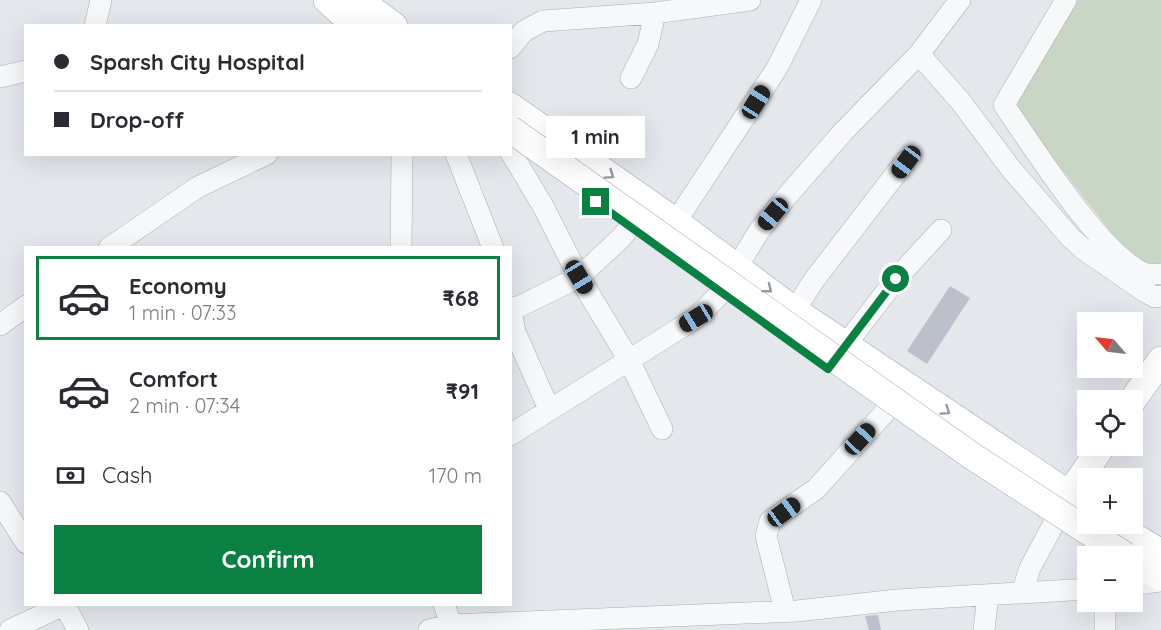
<!DOCTYPE html>
<meta charset="utf-8">
<style>
:root{--surface:#fff;--page:#f7f7f7;--text:#2b2b33;--muted:#7c7c81;--line:#e1e1e2;--accent:#0b8043}
body{margin:0;font-family:Quicksand,sans-serif;background:var(--page);color:var(--text);height:100vh;display:flex;flex-direction:column;font-size:22px;white-space:nowrap}
*{box-sizing:border-box;margin:0}
p{font-size:20px;color:var(--muted)}
.icon{flex:none;width:33px;height:33px;fill:none;stroke:currentColor;stroke-width:2;stroke-linecap:round;stroke-linejoin:round}
.map{position:relative;flex:1;overflow:hidden}
.panel{position:absolute;left:24px;top:246px;width:488px;height:360px;display:flex;flex-direction:column;background:var(--surface);border-radius:0px;box-shadow:0 6px 24px #0002}
.panel>*{flex:none}
.guide{position:absolute;left:24px;top:24px;width:488px;height:132px;border-radius:0px;box-shadow:0 6px 24px #0002;display:grid;align-content:center;height:132px;padding:0 30px;background:var(--surface)}
.needle{width:39px;rotate:298deg}
.controls{position:absolute;left:1077px;top:312px;display:grid;gap:12px}
.controls a{display:grid;place-items:center;width:66px;height:66px;border-radius:0px;background:var(--surface);box-shadow:0 6px 24px #0002;font-size:30px}
.end{position:absolute;width:27px;height:27px;margin:-14px;border:8px solid #0b8043;background:#fff;box-shadow:0 0 0 3px #fff}
.from{border-radius:50%}
.bubble{position:absolute;height:42px;border-radius:0px;background:var(--surface);box-shadow:0 6px 24px #0002;font-size:20px;font-weight:700;line-height:42px;text-align:center}
.car{position:absolute;width:18px;height:36px;margin:-18px -9px;border-radius:8px;box-shadow:0 0 4px 2px #0007;background:linear-gradient(#222 24%,#8ab4d8 0 40%,#222 0 76%,#8ab4d8 0 86%,#222 0)}
.guide b{display:flex;align-items:center;gap:21px;height:57px;font-size:22px}
.guide b+b{border-top:2px solid var(--line)}
.guide i{width:15px;height:15px;background:var(--text)}
ul{padding:10px 0 0;list-style:none}
li{display:flex;align-items:center;gap:18px;height:84px;margin:0 12px 9px;padding:0 18px;border:3px solid transparent;border-radius:0px}
li div{flex:1}
li b{display:block;font-size:22px}
li em{font-style:normal;font-weight:700}
li.current{border-color:var(--accent)}
li>.icon{width:54px;height:54px;stroke-width:1.5}
.pay{display:flex;align-items:center;gap:15px;height:66px;padding:0 30px;font-size:22px}
.pay p{margin-inline-start:auto}
.primary-button{display:flex;gap:12px;margin-top:auto;padding:12px 30px}
.primary-button a{flex:1;height:69px;border-radius:0px;background:var(--accent);color:#fff;font-size:24px;font-weight:700;line-height:69px;text-align:center}
.map>svg:first-child{display:block}
.green{fill:#c9d6c5}
.building{fill:#bbc0ca}
.lines{fill:none;stroke-linecap:round;stroke-linejoin:round}
.minor-casing{stroke:#a9aeb7;stroke-width:22}
.major-casing{stroke:#a3abb8;stroke-width:28}
.minor{stroke:#f7f8fa;stroke-width:21}
.major{stroke:#fff;stroke-width:27}
.major-bridge-casing{stroke:#a3abb8;stroke-width:28;stroke-linecap:butt}
.major-bridge{stroke:#fff;stroke-width:27}
.oneway{stroke:#959aa2}
.route{stroke:#0b8043;stroke-width:8}
</style>
<div class="map">
<svg width="1161" height="630" viewBox="0 0 1161 630">
<rect width="100%" height="100%" fill="#e4e7ec"/>
<path class="green" d="M 1078,0 L 1161,0 L 1161,266 L 1146,265 L 1117,240 L 1013,107 Z"/>
<path class="building" d="M 950,286 L 970,298 L 927,364 L 907,351 Z
M 878,615 L 881,630 L 869,630 L 865,616 Z"/>
<g class="lines">
<defs>
<path id="minor" d="M 1066,0 L 1004,105 C 1034,148 1098,251 1143,273 C 1148,275 1155,274 1161,274
M 95,26 L 101,0
M 510,48 L 524,31 L 543,21 L 655,13 L 750,0
M 919,54 L 960,0
M 0,77 L 26,71
M 631,78 L 648,44 L 655,13
M 510,151 L 543,206 L 579,277 L 629,360 L 662,429
M 456,154 L 493,248
M 667,235 L 777,68 L 811,0
M 109,248 L 198,187 L 267,154
M 401,248 L 402,154
M 510,307 L 515,332 L 549,409
M 510,311 L 579,277 L 621,238 L 645,208
M 786,324 L 814,280 L 905,162
M 0,325 L 26,306
M 837,356 L 896,279 L 941,230
M 510,435 L 696,318 L 721,293 L 759,231 L 787,196 L 843,132 L 919,54 L 961,102 L 1011,169 L 1070,237 L 1083,249 L 1144,291 L 1155,297 L 1161,296
M 0,502 L 26,543
M 1132,585 L 1161,581
M 1022,593 L 1030,568 L 1067,499
M 1105,602 L 1105,630
M 64,604 L 78,630
M 444,604 L 451,625
M 785,611 L 766,536 L 770,521 L 816,489 L 904,391
M 10,630 L 64,605
M 429,630 L 451,625 L 797,611 L 897,600 L 1088,589
M 984,630 L 988,595"/>
<path id="major" d="M 327,0 L 356,26
M 359,0 L 394,26
M 510,106 L 676,222 L 795,311 L 1088,507
M 1132,401 L 1161,360
M 1069,495 L 1102,446
M 1114,524 L 1161,553
M 1132,560 L 1161,577"/>
</defs>
<use href="#minor" class="minor-casing"/>
<use href="#major" class="major-casing"/>
<use href="#minor" class="minor"/>
<use href="#major" class="major"/>
<defs>
<path id="major-bridge" d="M 510,129 L 972,456 L 1126,556"/>
</defs>
<use href="#major-bridge" class="major-bridge-casing"/>
<use href="#major-bridge" class="major-bridge"/>
</g>
<defs><path id="oneway-chevron" d="M-2-3.5L2.5 0L-2 3.5" fill="none" stroke-width="1.6" stroke-linecap="round" stroke-linejoin="round" transform="scale(1.5)"/></defs>
<g class="oneway">
<use href="#oneway-chevron" transform="translate(610 175) rotate(35)"/>
<use href="#oneway-chevron" transform="translate(768 289) rotate(38)"/>
<use href="#oneway-chevron" transform="translate(946 411) rotate(34)"/>
</g>
<g class="lines">
<path class="route" d="M 596,202 L 828,369 L 896,279"/>
</g>
</svg>
<div class="controls">
<a><svg class="needle" viewBox="-14 -14 28 28"><path d="M0-13l5 13h-10z" fill="#e53935"/><path d="M0 13l5-13h-10z" fill="#7c7c81"/></svg></a>
<a><svg class="icon" aria-label="locate" viewBox="0 0 24 24"><circle cx="12" cy="12" r="6"/><path d="M12 2v4M12 18v4M2 12h4M18 12h4"/></svg></a>
<a>+</a>
<a>−</a>
</div>
<i class="end from" style="left:896px;top:279px"></i>
<i class="end" style="left:596px;top:202px"></i>
<div class="bubble" style="left:546px;top:116px;width:99px">1 min</div>
<i class="car" style="left:756px;top:102px;rotate:32deg"></i>
<i class="car" style="left:906px;top:162px;rotate:217deg"></i>
<i class="car" style="left:773px;top:214px;rotate:220deg"></i>
<i class="car" style="left:579px;top:277px;rotate:149deg"></i>
<i class="car" style="left:696px;top:318px;rotate:239deg"></i>
<i class="car" style="left:860px;top:439px;rotate:43deg"></i>
<i class="car" style="left:784px;top:512px;rotate:54deg"></i>
<div class="guide">
<b><i class="from"></i>Sparsh City Hospital</b>
<b><i></i>Drop-off</b>
</div>
<section class="panel">
<ul>
<li class="current"><svg class="icon" aria-label="car" viewBox="0 0 24 24"><path d="M5 17H2v-5l4-1 3-4h7l3 4 3 1v5h-3M9 17h6M6 11h13"/><circle cx="7" cy="17" r="2"/><circle cx="17" cy="17" r="2"/></svg><div><b>Economy</b><p>1 min · 07:33</p></div><em>₹68</em></li>
<li><svg class="icon" aria-label="car" viewBox="0 0 24 24"><path d="M5 17H2v-5l4-1 3-4h7l3 4 3 1v5h-3M9 17h6M6 11h13"/><circle cx="7" cy="17" r="2"/><circle cx="17" cy="17" r="2"/></svg><div><b>Comfort</b><p>2 min · 07:34</p></div><em>₹91</em></li>
</ul>
<div class="pay"><svg class="icon" aria-label="cash" viewBox="0 0 24 24"><path d="M3 7h18v10H3z"/><circle cx="12" cy="12" r="2"/></svg>Cash<p>170 m</p></div>
<div class="primary-button"><a>Confirm</a></div>
</section>
</div>
